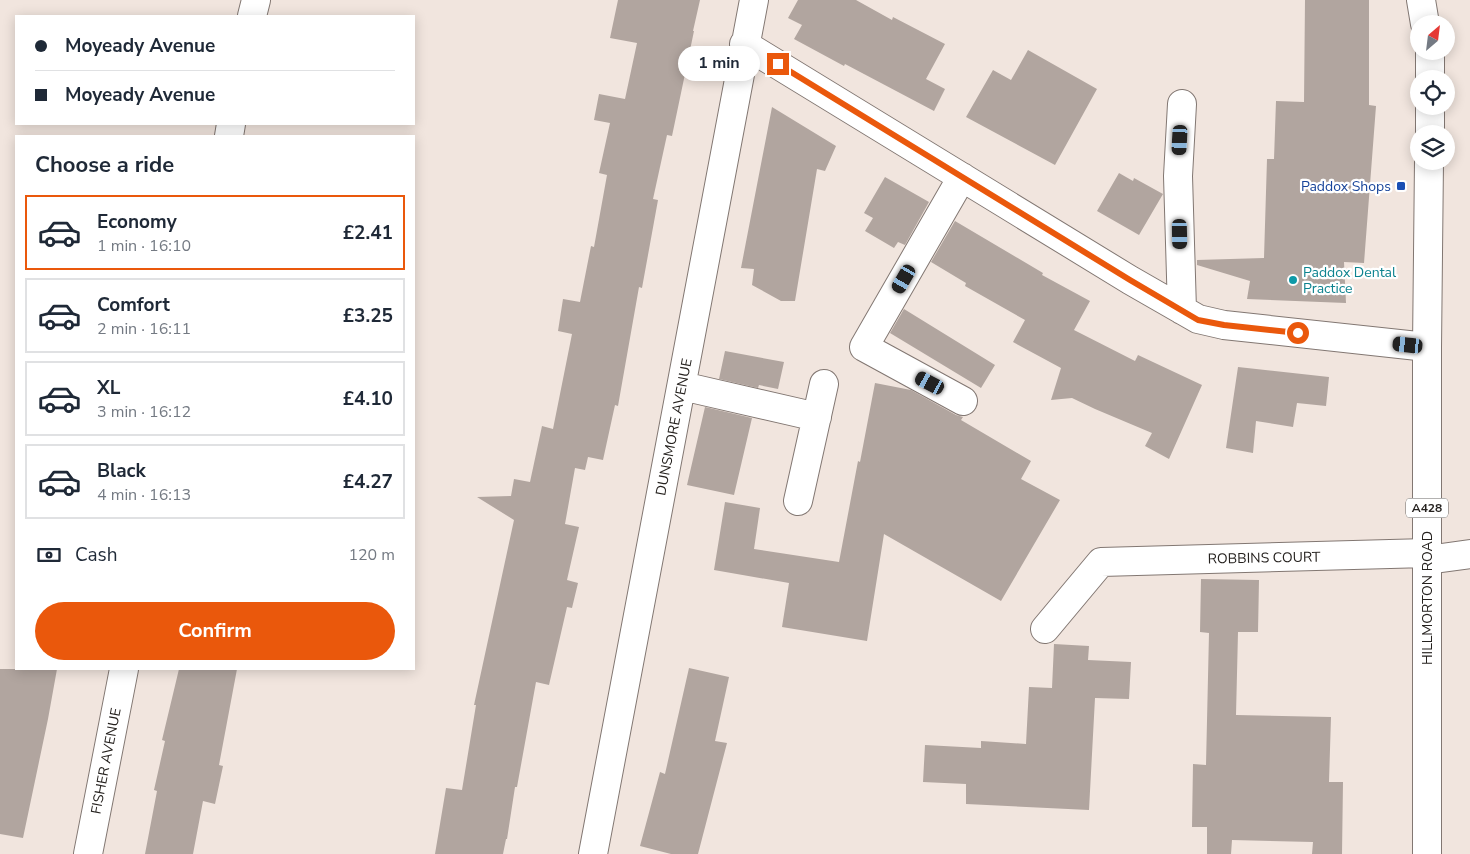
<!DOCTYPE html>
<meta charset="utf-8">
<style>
:root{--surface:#fff;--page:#f6f6f7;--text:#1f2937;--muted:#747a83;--line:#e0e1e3;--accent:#ea580c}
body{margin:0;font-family:"Nunito Sans",sans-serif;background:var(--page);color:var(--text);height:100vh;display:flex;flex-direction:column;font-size:19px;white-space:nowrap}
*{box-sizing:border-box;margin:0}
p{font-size:16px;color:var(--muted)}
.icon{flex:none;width:28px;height:28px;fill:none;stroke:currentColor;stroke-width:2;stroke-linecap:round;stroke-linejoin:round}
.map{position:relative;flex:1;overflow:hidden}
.drawer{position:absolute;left:15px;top:135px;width:400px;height:535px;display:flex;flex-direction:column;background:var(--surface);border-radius:0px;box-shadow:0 2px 12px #0003}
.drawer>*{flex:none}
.banner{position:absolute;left:15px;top:15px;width:400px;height:110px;border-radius:0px;box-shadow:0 2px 12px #0003;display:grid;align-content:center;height:110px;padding:0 20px;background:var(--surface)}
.needle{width:32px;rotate:28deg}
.fabs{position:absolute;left:1410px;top:15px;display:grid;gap:10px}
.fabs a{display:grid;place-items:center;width:45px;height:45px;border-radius:50%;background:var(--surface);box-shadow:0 2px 12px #0003;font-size:25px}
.end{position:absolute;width:22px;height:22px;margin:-11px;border:6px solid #ea580c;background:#fff;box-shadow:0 0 0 2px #fff}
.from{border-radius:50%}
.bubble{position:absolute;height:35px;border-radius:18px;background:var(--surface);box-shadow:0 2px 12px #0003;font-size:16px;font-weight:700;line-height:35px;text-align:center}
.car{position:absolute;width:15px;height:30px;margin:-15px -8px;border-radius:6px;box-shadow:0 0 4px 1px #0007;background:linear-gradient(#222 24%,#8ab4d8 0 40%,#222 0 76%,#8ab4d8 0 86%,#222 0)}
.banner b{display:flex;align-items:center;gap:18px;height:48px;font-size:19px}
.banner b+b{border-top:1px solid var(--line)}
.banner i{width:12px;height:12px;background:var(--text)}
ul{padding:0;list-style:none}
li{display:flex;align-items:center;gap:15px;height:75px;margin:0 10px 8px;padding:0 10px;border:2px solid var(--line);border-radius:0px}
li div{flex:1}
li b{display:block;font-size:19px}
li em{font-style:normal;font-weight:700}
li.on{border-color:var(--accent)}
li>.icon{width:45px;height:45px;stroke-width:1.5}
h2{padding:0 20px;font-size:22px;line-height:60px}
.pay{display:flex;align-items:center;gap:12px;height:55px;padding:0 20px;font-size:19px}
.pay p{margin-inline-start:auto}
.primary-button{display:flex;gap:10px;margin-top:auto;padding:10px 20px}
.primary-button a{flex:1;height:58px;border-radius:30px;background:var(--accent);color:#fff;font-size:20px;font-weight:700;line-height:58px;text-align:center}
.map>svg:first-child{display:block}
.building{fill:#b1a59f}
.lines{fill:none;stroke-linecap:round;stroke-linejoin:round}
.minor-casing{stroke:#827772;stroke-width:30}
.highway-casing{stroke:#827772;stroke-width:30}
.minor{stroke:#fff;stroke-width:28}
.highway{stroke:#fff;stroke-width:28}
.route{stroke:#ea580c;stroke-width:6}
.transit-dot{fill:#1a4fb4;stroke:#fff;stroke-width:2}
.culture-dot{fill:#0f9aa8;stroke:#fff;stroke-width:2}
.labels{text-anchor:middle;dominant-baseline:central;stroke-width:4.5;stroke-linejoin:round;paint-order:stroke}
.shield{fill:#fff;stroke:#666462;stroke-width:1}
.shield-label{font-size:12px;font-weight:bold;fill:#25211e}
.transit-label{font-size:14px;fill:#164399;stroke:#fff;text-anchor:end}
.culture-label{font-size:14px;fill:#0d838f;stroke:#fff;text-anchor:start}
.street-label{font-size:14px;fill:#25211e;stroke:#fff}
</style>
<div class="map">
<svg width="1470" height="854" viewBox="0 0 1470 854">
<rect width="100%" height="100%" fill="#f1e5de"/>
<path class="building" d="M 618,0 L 700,0 L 693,31 L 694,31 L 672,136 L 667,135 L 653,199 L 658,200 L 642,288 L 639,287 L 618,406 L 615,405 L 603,460 L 588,457 L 585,470 L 575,468 L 565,524 L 579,527 L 567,580 L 578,583 L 572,608 L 567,607 L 549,685 L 536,682 L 517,787 L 515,787 L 507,839 L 506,839 L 503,854 L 435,854 L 446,788 L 462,790 L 476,705 L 474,705 L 514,520 L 477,497 L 511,496 L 514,479 L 530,482 L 542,426 L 553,429 L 572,334 L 558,331 L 563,299 L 580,302 L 591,246 L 594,247 L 607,175 L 599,173 L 610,123 L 594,120 L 599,94 L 625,99 L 637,43 L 610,38 Z
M 798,0 L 856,0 L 892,20 L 893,17 L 945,44 L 926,79 L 945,89 L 934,111 L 845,64 L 844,66 L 794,39 L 802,25 L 788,18 Z
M 1305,0 L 1369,0 L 1369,105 L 1376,106 L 1364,263 L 1344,262 L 1346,303 L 1247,299 L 1250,281 L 1197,265 L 1197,260 L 1264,258 L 1267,159 L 1274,159 L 1276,101 L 1304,102 Z
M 1028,50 L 1097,89 L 1055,165 L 966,117 L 993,70 L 1011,80 Z
M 772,107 L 836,146 L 825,171 L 817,169 L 795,301 L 781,301 L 752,285 L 754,269 L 741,268 Z
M 1119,173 L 1133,181 L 1134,178 L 1163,194 L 1139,235 L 1097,211 Z
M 885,177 L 929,202 L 905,245 L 898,242 L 894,248 L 865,231 L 873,218 L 864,213 Z
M 955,221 L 1043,273 L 1042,275 L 1090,301 L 1074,330 L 1135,361 L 1138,355 L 1202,385 L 1169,459 L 1145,446 L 1152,433 L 1095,409 L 1072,398 L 1051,400 L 1061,368 L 1013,342 L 1025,320 L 965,286 L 966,283 L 931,262 Z
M 904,309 L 995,365 L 981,388 L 890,333 Z
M 725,351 L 784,362 L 778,389 L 759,385 L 758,388 L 719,379 Z
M 1238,367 L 1329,377 L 1326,406 L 1297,403 L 1293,427 L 1256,421 L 1253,453 L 1226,448 Z
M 875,383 L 911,390 L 956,415 L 963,417 L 961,420 L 1031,461 L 1021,479 L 1060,500 L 1001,601 L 884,534 L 867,641 L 782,627 L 789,583 L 714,570 L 725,502 L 760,508 L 754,549 L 839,562 L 858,461 L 860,462 Z
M 705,407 L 752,418 L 734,495 L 687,485 Z
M 1201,579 L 1259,580 L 1258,632 L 1238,632 L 1236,715 L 1331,717 L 1329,782 L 1343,782 L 1342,854 L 1312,854 L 1313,842 L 1232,840 L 1231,854 L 1207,854 L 1207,827 L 1192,827 L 1193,764 L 1206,765 L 1209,633 L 1200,632 Z
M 1054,644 L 1089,646 L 1088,660 L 1131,662 L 1129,699 L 1095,698 L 1089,810 L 966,804 L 966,784 L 923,782 L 925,745 L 981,748 L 981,741 L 1026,744 L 1029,687 L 1052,688 Z
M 689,668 L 729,677 L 715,741 L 727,743 L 698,854 L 671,854 L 640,846 L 660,772 L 665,774 Z
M 0,669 L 57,669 L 48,719 L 23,838 L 0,834 Z
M 179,669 L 237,669 L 219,765 L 223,766 L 215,804 L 203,801 L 193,854 L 145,854 L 157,791 L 154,790 L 165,741 L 162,740 Z"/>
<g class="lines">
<defs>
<path id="minor" d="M 252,16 L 256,0
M 744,44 L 1130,280 L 1198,319 L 1224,325 L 1427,347
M 1182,104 L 1178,176 L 1182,310
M 229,136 L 231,124
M 962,177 L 864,347 L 963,401
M 682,386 L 817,417
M 798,501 L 824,384
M 1427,560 L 1470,554
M 1045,629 L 1101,562 L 1427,553
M 88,854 L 124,669
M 593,854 L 754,0"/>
<path id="highway" d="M 1421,0 L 1425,24
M 1430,51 L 1430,79
M 1430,134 L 1430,106
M 1427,854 L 1427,347 L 1429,161"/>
</defs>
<use href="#minor" class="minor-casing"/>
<use href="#highway" class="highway-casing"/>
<use href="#minor" class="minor"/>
<use href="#highway" class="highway"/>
</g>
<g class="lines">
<path class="route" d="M 778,64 L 1130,280 L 1198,320 L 1224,325 L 1298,333"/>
</g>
<rect class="transit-dot" x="1396" y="181" width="10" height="10" rx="2.5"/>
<circle class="culture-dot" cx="1293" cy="280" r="5"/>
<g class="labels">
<rect class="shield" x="1406" y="498.5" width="42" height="19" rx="4"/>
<g class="shield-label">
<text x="1427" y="508">A428</text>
</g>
<g class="transit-label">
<text x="1391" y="186">Paddox Shops</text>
</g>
<g class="culture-label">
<text x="1303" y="272">Paddox Dental<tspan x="1303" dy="16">Practice</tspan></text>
</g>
<g class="street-label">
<text transform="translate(674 427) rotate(-79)">DUNSMORE AVENUE</text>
<text transform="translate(1264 558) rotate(-1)">ROBBINS COURT</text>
<text transform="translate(1427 598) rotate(-90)">HILLMORTON ROAD</text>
<text transform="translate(106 761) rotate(-79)">FISHER AVENUE</text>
</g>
</g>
</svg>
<div class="fabs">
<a><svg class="needle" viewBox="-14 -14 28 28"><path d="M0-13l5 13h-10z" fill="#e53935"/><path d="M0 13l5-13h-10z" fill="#747a83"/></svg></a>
<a><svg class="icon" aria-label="locate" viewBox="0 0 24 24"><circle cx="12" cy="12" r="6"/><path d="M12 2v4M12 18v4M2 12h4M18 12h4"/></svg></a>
<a><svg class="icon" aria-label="layers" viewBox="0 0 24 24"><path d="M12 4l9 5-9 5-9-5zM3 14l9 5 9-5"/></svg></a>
</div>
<i class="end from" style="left:1298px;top:333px"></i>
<i class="end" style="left:778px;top:64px"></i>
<div class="bubble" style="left:678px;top:46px;width:82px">1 min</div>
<i class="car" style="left:1180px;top:140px;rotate:183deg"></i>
<i class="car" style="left:1180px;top:234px;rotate:179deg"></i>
<i class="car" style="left:904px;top:279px;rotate:210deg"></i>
<i class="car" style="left:1408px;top:345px;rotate:276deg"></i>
<i class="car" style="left:930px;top:383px;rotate:298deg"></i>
<div class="banner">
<b><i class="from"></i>Moyeady Avenue</b>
<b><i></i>Moyeady Avenue</b>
</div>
<section class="drawer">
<h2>Choose a ride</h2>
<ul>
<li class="on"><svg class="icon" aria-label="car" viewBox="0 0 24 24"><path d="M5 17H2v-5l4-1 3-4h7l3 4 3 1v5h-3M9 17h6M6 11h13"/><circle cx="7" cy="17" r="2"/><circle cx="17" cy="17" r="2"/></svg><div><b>Economy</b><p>1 min · 16:10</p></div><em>£2.41</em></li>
<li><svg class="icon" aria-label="car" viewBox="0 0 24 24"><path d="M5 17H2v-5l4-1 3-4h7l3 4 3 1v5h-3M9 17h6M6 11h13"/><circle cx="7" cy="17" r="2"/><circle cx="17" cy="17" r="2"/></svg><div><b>Comfort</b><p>2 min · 16:11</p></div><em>£3.25</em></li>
<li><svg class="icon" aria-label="car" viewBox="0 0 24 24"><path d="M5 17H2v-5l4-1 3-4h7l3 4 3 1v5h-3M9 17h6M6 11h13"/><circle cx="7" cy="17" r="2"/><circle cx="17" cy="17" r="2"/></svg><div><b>XL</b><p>3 min · 16:12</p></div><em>£4.10</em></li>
<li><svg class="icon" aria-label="car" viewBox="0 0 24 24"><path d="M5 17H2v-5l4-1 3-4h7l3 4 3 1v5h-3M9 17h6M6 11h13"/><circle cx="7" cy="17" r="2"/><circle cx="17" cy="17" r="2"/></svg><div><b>Black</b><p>4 min · 16:13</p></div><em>£4.27</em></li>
</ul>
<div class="pay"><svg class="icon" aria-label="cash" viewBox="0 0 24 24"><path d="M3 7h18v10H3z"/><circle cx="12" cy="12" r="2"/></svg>Cash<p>120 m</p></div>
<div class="primary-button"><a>Confirm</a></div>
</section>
</div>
